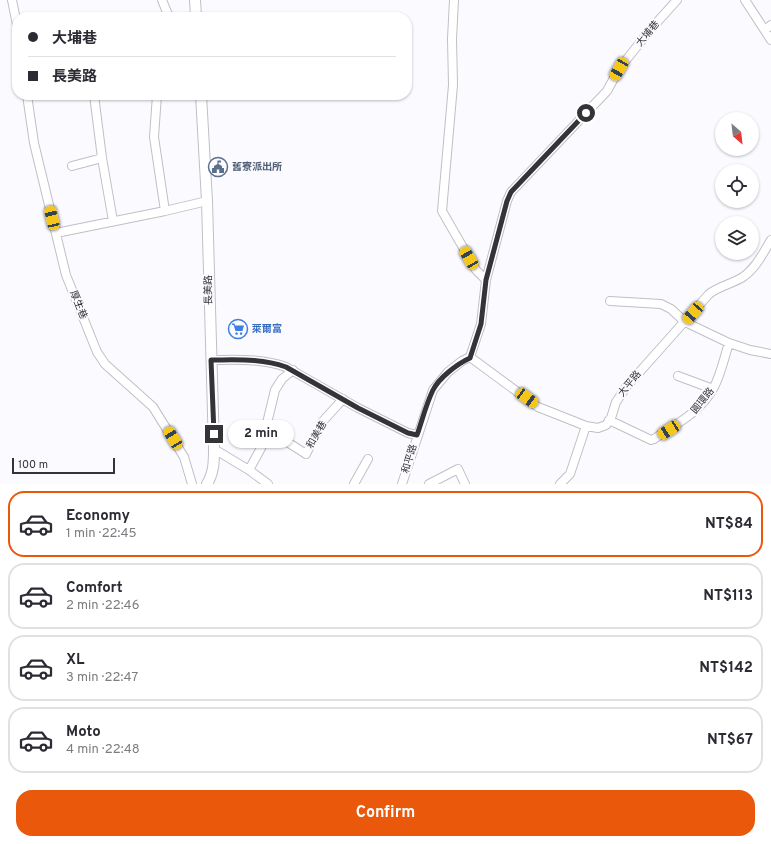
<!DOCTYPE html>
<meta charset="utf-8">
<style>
:root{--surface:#fff;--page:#f2f2f3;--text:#2b2b33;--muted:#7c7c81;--line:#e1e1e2;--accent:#ea580c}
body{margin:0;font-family:Overpass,"Noto Sans TC",sans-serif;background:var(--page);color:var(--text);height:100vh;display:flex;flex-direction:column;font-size:15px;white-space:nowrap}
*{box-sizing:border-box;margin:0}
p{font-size:13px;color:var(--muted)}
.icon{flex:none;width:22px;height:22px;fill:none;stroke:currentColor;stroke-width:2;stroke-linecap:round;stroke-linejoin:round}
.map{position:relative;height:484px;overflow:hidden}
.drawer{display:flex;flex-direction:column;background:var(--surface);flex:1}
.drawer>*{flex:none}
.guide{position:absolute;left:12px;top:12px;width:400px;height:88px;border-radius:16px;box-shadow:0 1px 3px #0004;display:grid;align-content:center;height:88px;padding:0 16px;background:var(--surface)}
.needle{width:26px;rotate:152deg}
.tools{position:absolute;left:715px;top:112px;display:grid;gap:8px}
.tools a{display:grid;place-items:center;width:44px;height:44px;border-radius:50%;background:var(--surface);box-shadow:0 1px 3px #0004;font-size:20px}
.scale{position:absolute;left:12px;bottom:10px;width:103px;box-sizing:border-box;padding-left:4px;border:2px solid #343337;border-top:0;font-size:11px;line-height:14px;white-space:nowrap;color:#343337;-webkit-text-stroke:3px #fbfbff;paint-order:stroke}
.end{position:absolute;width:18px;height:18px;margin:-9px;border:5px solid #343337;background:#fff;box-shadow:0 0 0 2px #fff}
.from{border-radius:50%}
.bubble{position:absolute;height:28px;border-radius:14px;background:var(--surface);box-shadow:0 1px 3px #0004;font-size:13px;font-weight:700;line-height:28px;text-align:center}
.car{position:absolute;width:12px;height:24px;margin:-12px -6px;border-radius:5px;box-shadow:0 0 3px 1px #0007;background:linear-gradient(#f5c518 24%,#345 0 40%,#f5c518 0 76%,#345 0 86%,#f5c518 0)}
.guide b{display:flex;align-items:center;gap:14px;height:38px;font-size:15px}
.guide b+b{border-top:1px solid var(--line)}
.guide i{width:10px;height:10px;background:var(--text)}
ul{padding:7px 0 0;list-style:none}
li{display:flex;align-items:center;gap:12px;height:66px;margin:0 8px 6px;padding:0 8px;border:2px solid var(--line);border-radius:16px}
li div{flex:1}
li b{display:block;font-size:15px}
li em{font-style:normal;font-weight:700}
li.on{border-color:var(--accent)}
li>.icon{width:36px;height:36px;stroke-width:1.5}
.action{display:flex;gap:8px;margin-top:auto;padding:8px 16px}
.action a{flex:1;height:46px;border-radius:16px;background:var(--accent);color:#fff;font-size:16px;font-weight:700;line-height:46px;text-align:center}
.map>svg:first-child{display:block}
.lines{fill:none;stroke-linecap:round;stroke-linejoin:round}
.minor-casing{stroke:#c0bfc8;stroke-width:10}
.major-casing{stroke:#c0bfc8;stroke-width:12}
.minor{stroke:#fff;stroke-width:8}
.major{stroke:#fff;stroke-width:10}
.route{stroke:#343337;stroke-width:5}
.labels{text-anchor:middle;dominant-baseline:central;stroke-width:4;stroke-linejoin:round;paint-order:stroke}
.street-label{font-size:10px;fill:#343337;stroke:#fbfbff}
.service-label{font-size:10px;font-weight:bold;fill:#4e5e75;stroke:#fbfbff;text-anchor:start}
.shop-label{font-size:10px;font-weight:bold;fill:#366cbe;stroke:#fbfbff;text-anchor:start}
</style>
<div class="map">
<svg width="771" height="484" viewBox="0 0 771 484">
<rect width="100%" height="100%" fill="#fbfbff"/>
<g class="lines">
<defs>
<path id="minor" d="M 12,0 L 17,25
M 162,0 L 169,17
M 454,0 L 452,39 L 453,85 L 442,211 L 476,270 L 486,280
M 745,0 L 771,40
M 765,30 L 771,25
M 27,95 L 34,143 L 66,275 L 97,352 L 105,364 L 153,407 L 184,457 L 192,484
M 94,95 L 102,158 L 113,221
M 157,95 L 154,137 L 165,211
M 72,166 L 102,158
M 56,233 L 165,211 L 207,201
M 610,301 L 661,304 L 671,309 L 685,322 L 729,343 L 750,350 L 771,354
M 470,357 L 481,324 L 486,280 L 507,201 L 511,192 L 607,91 L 619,69 L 650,30 L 677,0
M 470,357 L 538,407 L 586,426 L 598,428 L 606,425 L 611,418 L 616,402 L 627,386 L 709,294 C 719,286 732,284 743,277 C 756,268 763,253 771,240
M 211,360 C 236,360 261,358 286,367 L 358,408 L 408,433 L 417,435
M 678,376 L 713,389
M 609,420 L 651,440 L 654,439 C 676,424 701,412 714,387 C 721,374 724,358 729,343
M 267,429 L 306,454 L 323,421 L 343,399
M 214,449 L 249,470 L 268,484
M 249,470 L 261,448 L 275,390 L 282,379 L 293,370
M 354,484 L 368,459
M 402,484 L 433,390 L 448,372 L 462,361 L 470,357
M 429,484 L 458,469 L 465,484
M 560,484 L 570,474 L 586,426"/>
<path id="major" d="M 195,0 L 196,17
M 201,95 L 207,201 L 214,449 C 214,461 214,473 207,484"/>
</defs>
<use href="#minor" class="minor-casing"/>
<use href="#major" class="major-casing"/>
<use href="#minor" class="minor"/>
<use href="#major" class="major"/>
</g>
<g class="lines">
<path class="route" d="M 214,434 L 211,360 C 236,360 261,358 286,367 L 358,408 L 408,433 L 417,435 C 422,421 426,404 433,390 C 439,378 457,364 470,358 L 481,324 L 486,280 L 507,201 L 511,192 L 586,113"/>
</g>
<defs>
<symbol id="civic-ring" viewBox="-11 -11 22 22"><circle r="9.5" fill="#fbfbff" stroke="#5c6f8a" stroke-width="1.5"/><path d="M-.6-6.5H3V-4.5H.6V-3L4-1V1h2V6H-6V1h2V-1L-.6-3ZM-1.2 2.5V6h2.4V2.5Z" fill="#5c6f8a"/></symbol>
<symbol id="supermarket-ring" viewBox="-11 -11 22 22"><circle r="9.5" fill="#fbfbff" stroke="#3f7fe0" stroke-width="1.5"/><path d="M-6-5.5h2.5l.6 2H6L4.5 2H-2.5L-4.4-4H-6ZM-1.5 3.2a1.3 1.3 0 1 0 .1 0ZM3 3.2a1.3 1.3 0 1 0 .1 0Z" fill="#3f7fe0"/></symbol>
</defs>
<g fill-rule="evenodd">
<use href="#civic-ring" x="207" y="156" width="22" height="22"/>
<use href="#supermarket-ring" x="227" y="318" width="22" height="22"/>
</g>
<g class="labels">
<g class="street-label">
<text transform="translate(648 34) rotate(-50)">大埔巷</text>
<text transform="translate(209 290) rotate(-91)">長美路</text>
<text transform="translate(78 305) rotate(68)">厚生巷</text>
<text transform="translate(630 384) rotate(-51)">大平路</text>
<text transform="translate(703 401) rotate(-51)">圓環路</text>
<text transform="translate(317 435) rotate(-60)">和美巷</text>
<text transform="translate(410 459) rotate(-73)">和平路</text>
</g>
<g class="service-label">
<text x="232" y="167">舊寮派出所</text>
</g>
<g class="shop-label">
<text x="252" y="329">萊爾富</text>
</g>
</g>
</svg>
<div class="tools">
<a><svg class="needle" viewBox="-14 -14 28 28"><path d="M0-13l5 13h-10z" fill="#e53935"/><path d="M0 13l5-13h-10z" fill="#7c7c81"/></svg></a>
<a><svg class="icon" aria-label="locate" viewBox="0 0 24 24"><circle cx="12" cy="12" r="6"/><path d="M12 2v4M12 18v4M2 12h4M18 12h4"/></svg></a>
<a><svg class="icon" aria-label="layers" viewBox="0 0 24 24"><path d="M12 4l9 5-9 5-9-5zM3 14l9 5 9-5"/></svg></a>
</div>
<div class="scale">100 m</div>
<i class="end from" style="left:586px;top:113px"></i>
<i class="end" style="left:214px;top:434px"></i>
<div class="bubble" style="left:228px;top:420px;width:66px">2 min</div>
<i class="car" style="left:619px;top:69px;rotate:210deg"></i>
<i class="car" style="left:52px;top:218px;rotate:347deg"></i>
<i class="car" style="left:469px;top:258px;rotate:330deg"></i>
<i class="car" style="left:693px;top:313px;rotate:221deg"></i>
<i class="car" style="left:527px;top:398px;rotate:126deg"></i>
<i class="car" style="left:669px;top:430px;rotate:237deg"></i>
<i class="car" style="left:173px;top:438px;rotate:329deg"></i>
<div class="guide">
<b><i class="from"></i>大埔巷</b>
<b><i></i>長美路</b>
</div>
</div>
<section class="drawer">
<ul>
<li class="on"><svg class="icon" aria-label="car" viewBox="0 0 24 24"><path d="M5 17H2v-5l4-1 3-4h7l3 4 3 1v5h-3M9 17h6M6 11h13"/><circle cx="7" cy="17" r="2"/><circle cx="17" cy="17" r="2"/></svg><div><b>Economy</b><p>1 min · 22:45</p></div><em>NT$84</em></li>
<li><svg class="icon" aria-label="car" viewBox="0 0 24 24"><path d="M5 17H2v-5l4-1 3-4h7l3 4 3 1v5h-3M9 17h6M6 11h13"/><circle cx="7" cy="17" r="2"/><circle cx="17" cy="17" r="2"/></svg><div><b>Comfort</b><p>2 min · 22:46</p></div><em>NT$113</em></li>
<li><svg class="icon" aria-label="car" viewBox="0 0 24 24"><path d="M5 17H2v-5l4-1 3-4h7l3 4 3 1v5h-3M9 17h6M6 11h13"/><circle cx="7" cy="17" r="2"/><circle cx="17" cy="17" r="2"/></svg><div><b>XL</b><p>3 min · 22:47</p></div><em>NT$142</em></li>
<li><svg class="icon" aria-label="car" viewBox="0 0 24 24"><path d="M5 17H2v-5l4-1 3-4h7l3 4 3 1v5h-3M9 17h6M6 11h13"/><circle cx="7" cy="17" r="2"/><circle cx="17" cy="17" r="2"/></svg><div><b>Moto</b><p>4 min · 22:48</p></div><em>NT$67</em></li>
</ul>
<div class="action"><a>Confirm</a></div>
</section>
